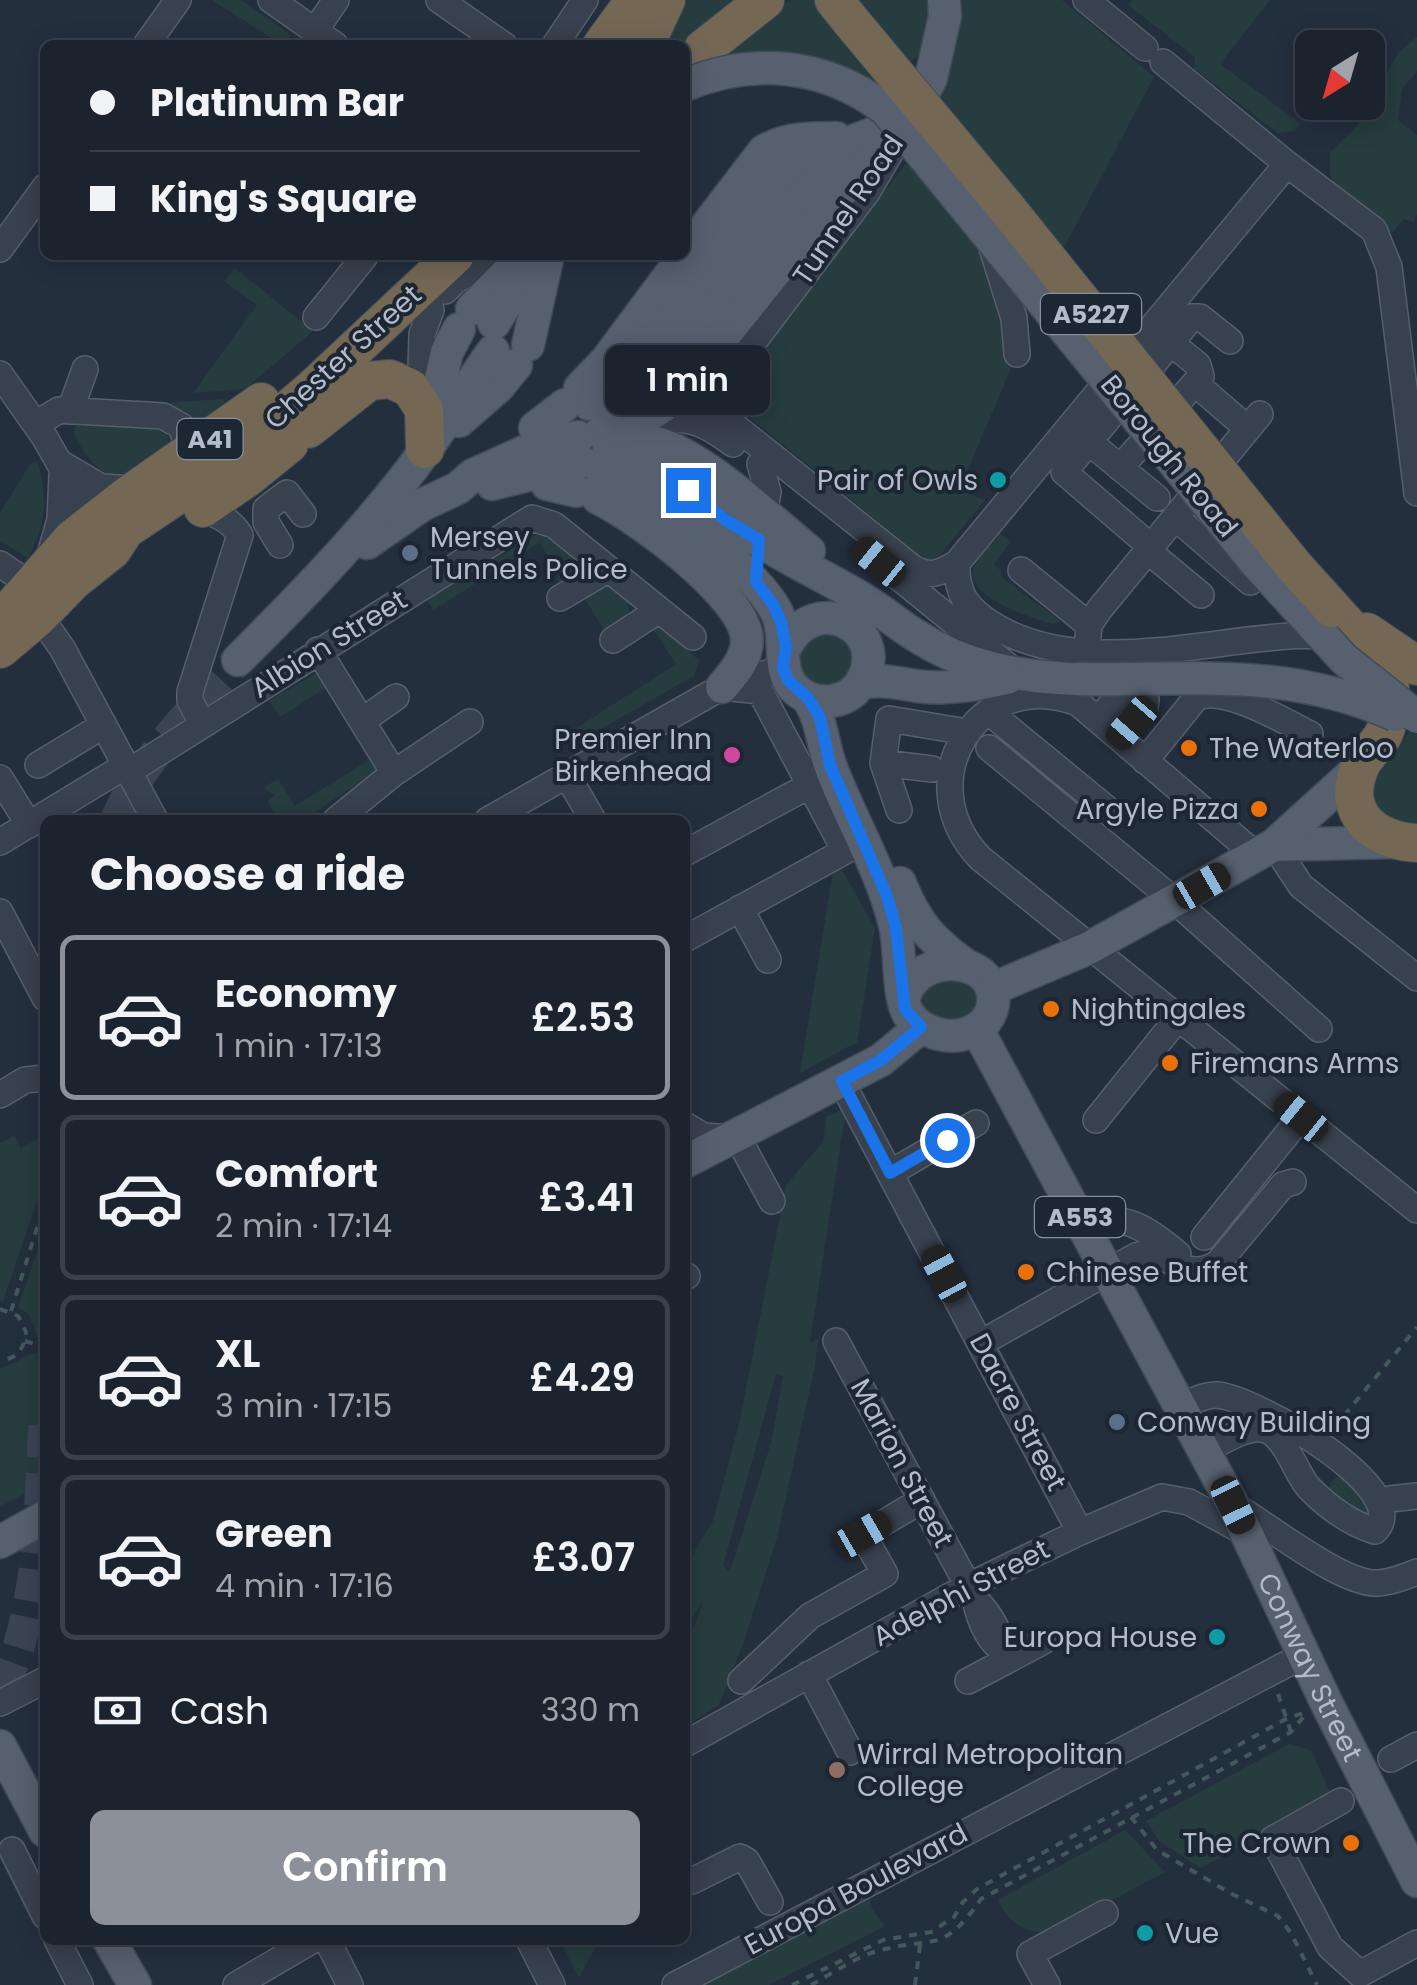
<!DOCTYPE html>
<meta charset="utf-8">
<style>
:root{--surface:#1b232e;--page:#242b36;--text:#f1f3f6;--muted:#a0a4aa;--line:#39404a;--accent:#8c9099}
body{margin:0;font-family:Poppins,sans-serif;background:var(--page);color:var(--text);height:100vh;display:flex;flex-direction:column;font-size:38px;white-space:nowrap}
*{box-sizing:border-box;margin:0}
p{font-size:32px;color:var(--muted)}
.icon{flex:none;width:55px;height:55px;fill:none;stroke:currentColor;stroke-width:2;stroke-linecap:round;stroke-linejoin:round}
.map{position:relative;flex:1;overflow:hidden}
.details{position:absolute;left:40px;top:815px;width:650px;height:1130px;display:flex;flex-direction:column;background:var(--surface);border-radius:15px;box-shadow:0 5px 25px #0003,0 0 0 2px var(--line)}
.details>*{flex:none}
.banner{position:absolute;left:40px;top:40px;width:650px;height:220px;border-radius:15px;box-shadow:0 5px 25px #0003,0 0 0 2px var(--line);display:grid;align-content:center;height:220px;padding:0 50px;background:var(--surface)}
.needle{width:65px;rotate:217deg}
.controls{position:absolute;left:1295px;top:30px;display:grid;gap:20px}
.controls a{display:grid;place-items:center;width:90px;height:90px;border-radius:15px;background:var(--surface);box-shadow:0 5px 25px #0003,0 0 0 2px var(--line);font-size:50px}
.end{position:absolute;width:45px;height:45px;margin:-22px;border:12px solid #1a73e8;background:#fff;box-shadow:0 0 0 5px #fff}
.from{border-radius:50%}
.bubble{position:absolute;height:70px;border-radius:15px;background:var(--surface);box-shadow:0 5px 25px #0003,0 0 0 2px var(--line);font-size:32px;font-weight:600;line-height:70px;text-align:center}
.car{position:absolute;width:30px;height:60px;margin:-30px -15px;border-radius:12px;box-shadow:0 0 8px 2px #0007;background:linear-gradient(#222 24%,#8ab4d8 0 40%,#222 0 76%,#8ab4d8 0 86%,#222 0)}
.banner b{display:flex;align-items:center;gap:35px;height:95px;font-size:38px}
.banner b+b{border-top:2px solid var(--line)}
.banner i{width:25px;height:25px;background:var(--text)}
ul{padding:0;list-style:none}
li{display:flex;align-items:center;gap:30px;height:165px;margin:0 20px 15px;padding:0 30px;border:5px solid var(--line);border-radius:15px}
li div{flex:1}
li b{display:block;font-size:38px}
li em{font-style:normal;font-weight:600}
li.selected{border-color:var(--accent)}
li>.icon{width:90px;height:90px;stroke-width:1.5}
h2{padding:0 50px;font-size:45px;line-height:120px}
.pay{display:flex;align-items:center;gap:25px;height:110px;padding:0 50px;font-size:38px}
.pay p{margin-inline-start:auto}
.primary-button{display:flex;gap:20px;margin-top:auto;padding:20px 50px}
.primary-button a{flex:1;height:115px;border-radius:15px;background:var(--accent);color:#fff;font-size:40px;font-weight:600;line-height:115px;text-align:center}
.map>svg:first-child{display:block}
.green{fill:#263c3f;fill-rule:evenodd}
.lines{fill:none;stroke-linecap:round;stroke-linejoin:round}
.major-tunnel{stroke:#3a4453;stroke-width:32;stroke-dasharray:32 16;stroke-linecap:butt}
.minor-casing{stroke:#565f6c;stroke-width:28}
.major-casing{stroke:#414a57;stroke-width:35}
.highway-casing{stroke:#434c59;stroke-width:40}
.path{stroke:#44595c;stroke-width:4;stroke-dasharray:8 8;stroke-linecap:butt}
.minor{stroke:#38414e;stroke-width:25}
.major{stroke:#56606e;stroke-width:32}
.highway{stroke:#746855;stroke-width:38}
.major-bridge-casing{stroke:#414a57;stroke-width:35;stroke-linecap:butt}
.highway-bridge-casing{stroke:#434c59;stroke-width:40;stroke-linecap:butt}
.major-bridge{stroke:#56606e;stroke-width:32}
.highway-bridge{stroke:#746855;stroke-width:38}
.route{stroke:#1a73e8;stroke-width:12}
.culture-dot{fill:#0f9aa8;stroke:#1d2633;stroke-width:4}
.service-dot{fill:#5c6f8a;stroke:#1d2633;stroke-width:4}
.food-dot{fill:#e8710a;stroke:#1d2633;stroke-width:4}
.hotel-dot{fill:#d1479c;stroke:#1d2633;stroke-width:4}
.education-dot{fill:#8d6e63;stroke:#1d2633;stroke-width:4}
.labels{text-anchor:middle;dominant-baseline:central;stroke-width:8;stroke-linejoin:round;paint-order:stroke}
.shield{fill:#1d2633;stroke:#878f9c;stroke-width:2.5}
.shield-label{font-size:25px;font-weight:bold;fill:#b4bcc9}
.street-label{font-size:28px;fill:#b4bcc9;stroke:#1d2633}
.poi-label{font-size:28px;fill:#b4bcc9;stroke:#1d2633;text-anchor:start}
</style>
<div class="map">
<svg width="1417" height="1985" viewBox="0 0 1417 1985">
<rect width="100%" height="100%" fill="#242f3e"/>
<path class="green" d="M 212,0 L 241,0 L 291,35 L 282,45 Z
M 676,0 L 750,0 L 708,56 L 791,0 L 821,0 L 890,84 L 881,92 L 685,76 L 685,45 L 656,45 Z
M 855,0 L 929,0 L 923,52 L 906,66 Z
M 963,0 L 1062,0 L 1154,77 L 1059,257 L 937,105 L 952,63 Z
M 1132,0 L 1270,0 L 1220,64 L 1300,123 L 1295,131 L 1278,133 L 1194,69 L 1195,57 L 1128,5 Z
M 1417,37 L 1417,71 L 1402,89 L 1398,120 L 1417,135 L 1417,214 L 1414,222 L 1404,219 L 1392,233 L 1334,185 L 1330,173 L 1330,153 L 1356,127 L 1398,53 Z
M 910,158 L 982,253 L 998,295 L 1028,329 L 959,490 L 985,500 L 932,565 L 734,405 L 765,356 L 767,347 Z
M 235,268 L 313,331 L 245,389 L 193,393 L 257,305 L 224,281 Z
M 224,399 L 224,405 L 190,431 L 158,403 Z
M 76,420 L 157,424 L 166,431 L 170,445 C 124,481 108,493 74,436 Z
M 37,461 C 49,497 46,524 28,558 L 0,541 L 0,513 L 30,464 Z
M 540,532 L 576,559 L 580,567 L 559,582 L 556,578 L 561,574 L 539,543 L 434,610 L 427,600 Z
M 1001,534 L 1010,542 L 994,565 L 1002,571 L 1000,576 L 1060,621 L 1053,624 C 1033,619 973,599 973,574 C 973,560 992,544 1001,534 Z
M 608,584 L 628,601 L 630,619 L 611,632 L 604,630 L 585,599 L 587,592 Z
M 661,627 L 700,661 L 694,676 L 574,744 L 564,736 L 676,664 L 653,629 Z
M799 660a27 27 0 1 1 54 0a27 27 0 1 1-54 0Z
M 327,667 L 346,718 L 326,688 L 280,717 L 269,701 Z
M 1411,730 L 1417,733 L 1417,831 L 1378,821 L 1371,786 Z
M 371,759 L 390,762 L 305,819 L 299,814 L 295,817 L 296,820 L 277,820 L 268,801 L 275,795 L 263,788 L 278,779 L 295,806 Z
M 837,869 L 842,870 L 875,928 L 857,1042 L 800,1073 L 833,871 Z
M 938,977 L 967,979 L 979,991 L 979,1005 L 962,1024 L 925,1014 L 918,1002 L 926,985 Z
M 843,1109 L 845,1116 L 810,1343 L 818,1339 L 815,1366 L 777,1538 L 744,1641 L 719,1705 L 685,1727 L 685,1651 L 703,1602 L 685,1628 L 685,1585 L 696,1547 L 713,1521 L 739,1424 L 786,1185 L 823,1142 L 826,1117 ZM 776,1374 L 783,1376 L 771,1443 L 730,1572 L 723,1566 Z
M 45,1135 L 45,1178 L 3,1301 L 0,1301 L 0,1143 L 14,1136 L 21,1148 Z
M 45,1229 L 45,1339 L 37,1337 L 29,1315 L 18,1307 Z
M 35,1353 L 45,1356 L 45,1482 L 0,1507 L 0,1368 C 15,1366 21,1356 35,1353 Z
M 1340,1476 L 1346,1476 L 1374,1496 L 1368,1517 L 1356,1514 L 1329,1490 L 1331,1482 Z
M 1289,1744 L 1311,1750 L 1330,1792 C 1286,1817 1246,1845 1201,1868 L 1160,1842 L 1146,1821 Z
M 1125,1830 L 1165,1872 L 1054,1931 C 1029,1937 1009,1924 998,1900 Z
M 870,1896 L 872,1909 L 885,1926 L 769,1985 L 704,1985 Z
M 559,1940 L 599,1940 L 579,1978 Z"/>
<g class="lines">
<path class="major-tunnel" d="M 116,820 C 141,759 195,708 238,660
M 0,1692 C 42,1613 39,1503 45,1415"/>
<defs>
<path id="minor" d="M 271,0 L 335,45
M 439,0 L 504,45
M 1086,0 L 1145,48
M 315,31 L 336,0
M 146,45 L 178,0
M 555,45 L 585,0
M 1163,62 L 1287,164 L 1374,230 L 1389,267 L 1417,493
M 892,150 L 868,191 L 718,389 L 715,402 L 722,416 L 913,568 C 930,578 940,573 957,563 L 1287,164
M 992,248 L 1014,318 L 1017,354
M 0,249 L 45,187
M 445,291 L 456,280 L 501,255
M 316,317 L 366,255
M 0,374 L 45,438 L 100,535
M 1196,384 L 1248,429
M 420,402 L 422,334 L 431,310
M 70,411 L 85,369
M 640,421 C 687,419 694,415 733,444
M 36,424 L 59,410 L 163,416 L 181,426 L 185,439 L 183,457
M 1089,442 L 1157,498
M 62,464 L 101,487 L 137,489
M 760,464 L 768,492 L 762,527
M 1120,468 L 1201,376 L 1198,365 L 1171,343
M 199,511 C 215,512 231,520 240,535 L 190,692 L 190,701 L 203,725
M 1175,517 L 1250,582
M 1143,540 L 1064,472 L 1192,317 L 1200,317 L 1230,341
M 280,545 L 266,522 L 266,509 L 287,493 L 303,514
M 1147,550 L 1201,595
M 49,558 L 60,520 L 62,475
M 881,563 L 1013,670
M 957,563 C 956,594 967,609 993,625 C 1078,677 1197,642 1289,636 C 1304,635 1320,636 1335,636
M 0,564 L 31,585
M 1021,570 L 1089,625
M 560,598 L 609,569
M 26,608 L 48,628 L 62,648 L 155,820
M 613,640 L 659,610
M 318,650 L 394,773 L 336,820
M 1087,650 L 1089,625 L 1099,610 L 1260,414
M 989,712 L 1106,808
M 1097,719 L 1121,695 L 1142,695 L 1146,699 L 1145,708 L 1119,738
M 362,721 L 396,697
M 989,748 L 1175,901 L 1319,1029
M 1145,761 L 1196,698 C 1222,684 1284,721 1310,734
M 883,763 L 932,769
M 38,765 L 104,725
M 128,772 L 532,518 L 554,525 L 693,637
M 394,773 L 470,722
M 568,777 L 593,820
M 0,778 L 29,825
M 899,810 L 883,763 L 889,719 L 967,732
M 488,820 L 722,687 L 783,668
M 0,842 L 125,766
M 1274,845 L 1301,886 L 1417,978
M 685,853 L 812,784
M 1256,855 L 1078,703 C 980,665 906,780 980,858 L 1417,1210
M 740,908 L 768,960
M 0,912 L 45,998
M 685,939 L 845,851 L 760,691 L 722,687
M 841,1081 L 1080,1532
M 0,1095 L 25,1080 L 45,1078
M 1096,1120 L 1178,1018
M 685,1125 L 703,1136 L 731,1138
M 737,1136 L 772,1201
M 890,1173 L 976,1123
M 1080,1218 C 1128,1217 1141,1224 1178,1254
M 1204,1237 L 1301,1117
M 685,1277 L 687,1276
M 836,1341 L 975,1599 C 989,1613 1000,1630 1002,1650 C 986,1638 979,1618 975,1599
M 981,1343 L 1136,1256 L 1153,1251 C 1177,1265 1193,1279 1218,1263 L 1283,1185 L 1293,1182
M 1181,1406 C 1192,1402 1205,1394 1217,1395 C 1255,1398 1417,1490 1375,1531 C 1349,1523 1329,1508 1310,1489 C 1295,1474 1286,1433 1262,1429 C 1244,1427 1220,1443 1204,1451
M 1390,1499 L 1417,1496
M 1233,1505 C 1267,1524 1343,1586 1379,1583 C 1392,1582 1405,1577 1417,1572
M 1002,1650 L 1008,1660 L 1042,1642
M 809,1674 L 850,1752
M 741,1681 L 810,1616 L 885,1574 L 863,1535 L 922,1500
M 968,1681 L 1008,1660
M 0,1703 L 45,1680
M 685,1744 L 968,1586 L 1080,1532 L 1162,1497 L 1189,1502 L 1246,1533
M 1391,1759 L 1417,1745
M 1341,1801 L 1273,1839 L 1330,1947 L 1360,1974 L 1417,1943
M 12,1850 L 45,1916
M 685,1881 L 692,1881 L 740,1857 L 747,1861 L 770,1902
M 57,1940 L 80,1985
M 327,1940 L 350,1985
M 529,1940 L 552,1985
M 236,1985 L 313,1940
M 675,1985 L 1304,1655
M 1047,1985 L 1030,1954 L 1105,1913"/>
<g id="major">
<path d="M 685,254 L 764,151 C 786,138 811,138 836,138"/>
<path d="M 472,309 L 515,265"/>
<path d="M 494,323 L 536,255"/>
<path d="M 528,345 L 548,255"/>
<path d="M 580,388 L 606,361 L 685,255"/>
<path d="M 589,404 L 620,381 L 641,359 L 781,174 L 808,158 L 896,125"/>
<path d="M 610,408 L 657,378 L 674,361 L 800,198 L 818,180 L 855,154"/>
<path d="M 459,421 L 498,387 L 516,365"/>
<path d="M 535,428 L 565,405"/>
<path d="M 429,430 L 447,352 L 459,329"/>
<path d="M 601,432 C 630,423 654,417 676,395 L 829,205 L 911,116 L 931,78 L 945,16 L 944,0"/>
<path d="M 609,444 C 621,441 635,439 648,441 C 694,447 772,521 809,551"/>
<path d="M 604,460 C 664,464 679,488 725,520 C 767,548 814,571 858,596 C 879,608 896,623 915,635 C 964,667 1018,677 1076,679"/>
<path d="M 602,474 C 647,484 760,573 778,615 C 788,640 776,668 794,688 C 815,709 852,705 864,677 C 887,626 814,591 786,646"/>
<path d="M 492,484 L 581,462"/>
<path d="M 547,484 L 576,491"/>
<path d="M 598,498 C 636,516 746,596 747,640 C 747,659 733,674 722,687"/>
<path d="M 367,543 L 422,505 L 458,488 L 473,475 L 542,444 L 578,437"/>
<path d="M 238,660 C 295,603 350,547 400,484 C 434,442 462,395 493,351"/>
<path d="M 862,683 C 885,678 903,685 926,687 C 954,689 980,684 1007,678"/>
<path d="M 808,698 C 823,722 822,745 832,770 C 852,822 882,871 895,925 C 901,948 897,997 909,1015 C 922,1033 950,1041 970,1032 C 983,1027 991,1017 993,1004 C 999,956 918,949 904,997"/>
<path d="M 1274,845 L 1395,842"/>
<path d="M 900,883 C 916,924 932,941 968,967"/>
<path d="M 992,989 L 1089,948 L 1274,845 L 1360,767"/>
<path id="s1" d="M 977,1029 L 1233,1505 L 1327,1704 L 1417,1881"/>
<path d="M 685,1162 L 881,1060 L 921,1027"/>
<path d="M 0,1542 L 45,1517"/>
<path d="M 0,1746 L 45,1831"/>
<path d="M 109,1940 L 135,1985"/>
</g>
<path id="highway" d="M 834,0 L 850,20
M 602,45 L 635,0
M 645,45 L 666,0
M 703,49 L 765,0
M 308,429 L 369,381 L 390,379 L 410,388 L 424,409 L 425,449
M 203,508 L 247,478 L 289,444
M 1332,608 C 1349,628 1388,664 1390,689 C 1391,701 1389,725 1383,735 C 1377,746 1365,755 1360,767 C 1340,813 1374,841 1417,843
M 0,621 L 72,539 L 127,496 L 261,402
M 1367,632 L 1417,666
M 0,649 L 37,618 L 73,581 L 112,550 L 125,530 L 222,465 L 311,390 L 455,255"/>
</defs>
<use href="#minor" class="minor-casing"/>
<use href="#major" class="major-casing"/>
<use href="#highway" class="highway-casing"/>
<path class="path" d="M 0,1309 L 18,1316 L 26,1332 C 25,1347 17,1360 0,1360
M 11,1311 L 45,1202
M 25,1341 L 45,1347
M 1334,1428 L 1417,1327
M 1278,1694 L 1291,1732
M 1131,1817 L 1157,1850 L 1232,1894 L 1278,1916 L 1291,1933 L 1317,1985
M 1244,1852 L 1255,1847
M 792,1985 L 883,1940 L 931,1932 L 954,1917 L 963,1902 L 977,1889 L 1286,1719 L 1303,1713
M 811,1985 C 831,1974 853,1959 874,1952 C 933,1934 940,1958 981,1899 L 1291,1732 L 1305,1715
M 915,1985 L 920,1945"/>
<use href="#minor" class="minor"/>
<use href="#major" class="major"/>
<use href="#highway" class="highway"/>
<defs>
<path id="major-bridge" d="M 685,85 C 754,57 825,63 885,109 L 1256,563 L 1344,659 L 1417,717
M 1076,679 C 1191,681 1286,666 1395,715"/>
<path id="highway-bridge" d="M 850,20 L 1005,206 L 1294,566 L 1332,608"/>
</defs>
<use href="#major-bridge" class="major-bridge-casing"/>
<use href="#highway-bridge" class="highway-bridge-casing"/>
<use href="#major-bridge" class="major-bridge"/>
<use href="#highway-bridge" class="highway-bridge"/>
</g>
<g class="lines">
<path class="route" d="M 688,490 L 724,519 L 759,540 L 756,582 L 774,606 L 781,622 L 786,646 L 783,668 L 788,680 L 808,698 L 820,718 L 830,765 L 887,896 L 896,928 L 905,1009 L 921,1027 L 881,1060 L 842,1081 L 890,1173 L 947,1140"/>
</g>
<g class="culture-dot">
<circle cx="998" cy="480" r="10"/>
<circle cx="1217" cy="1637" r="10"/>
<circle cx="1145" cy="1933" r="10"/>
</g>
<g class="service-dot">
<circle cx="410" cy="553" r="10"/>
<circle cx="1117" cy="1422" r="10"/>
</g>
<g class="food-dot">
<circle cx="1189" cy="748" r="10"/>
<circle cx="1259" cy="809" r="10"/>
<circle cx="1051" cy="1009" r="10"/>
<circle cx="1170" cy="1063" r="10"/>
<circle cx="1026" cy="1272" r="10"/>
<circle cx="1351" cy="1843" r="10"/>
</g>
<circle class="hotel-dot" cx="732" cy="755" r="10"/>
<circle class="education-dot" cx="837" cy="1770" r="10"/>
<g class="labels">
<g class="shield">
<rect x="1041" y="294" width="100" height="40" rx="8"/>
<rect x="177.5" y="419" width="65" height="40" rx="8"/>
<rect x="1035" y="1197" width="90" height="40" rx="8"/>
</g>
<g class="shield-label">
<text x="1091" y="314">A5227</text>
<text x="210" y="439">A41</text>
<text x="1080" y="1217">A553</text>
</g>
<g class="street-label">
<text transform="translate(848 210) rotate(-56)">Tunnel Road</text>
<text transform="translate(343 357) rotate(-42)">Chester Street</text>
<text transform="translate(1169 456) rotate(51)">Borough Road</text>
<text transform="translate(329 644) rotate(-32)">Albion Street</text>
<text transform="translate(1018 1412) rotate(62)">Dacre Street</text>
<text transform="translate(902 1463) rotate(62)">Marion Street</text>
<text transform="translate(961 1593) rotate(-28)">Adelphi Street</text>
<text stroke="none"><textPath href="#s1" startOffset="720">Conway Street</textPath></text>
<text transform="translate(856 1889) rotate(-28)">Europa Boulevard</text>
</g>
<g class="poi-label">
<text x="978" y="480" text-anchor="end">Pair of Owls</text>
<text x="430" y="537">Mersey<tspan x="430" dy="32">Tunnels Police</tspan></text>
<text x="712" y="739" text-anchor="end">Premier Inn<tspan x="712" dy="32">Birkenhead</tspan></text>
<text x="1209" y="748">The Waterloo</text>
<text x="1239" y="809" text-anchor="end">Argyle Pizza</text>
<text x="1071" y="1009">Nightingales</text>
<text x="1190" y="1063">Firemans Arms</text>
<text x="1046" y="1272">Chinese Buffet</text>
<text x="1137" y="1422">Conway Building</text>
<text x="1197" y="1637" text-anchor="end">Europa House</text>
<text x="857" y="1754">Wirral Metropolitan<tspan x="857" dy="32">College</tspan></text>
<text x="1331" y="1843" text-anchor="end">The Crown</text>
<text x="1165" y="1933">Vue</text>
</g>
</g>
</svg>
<div class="controls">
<a><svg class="needle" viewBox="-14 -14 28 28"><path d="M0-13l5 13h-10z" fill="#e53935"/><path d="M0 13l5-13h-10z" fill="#a0a4aa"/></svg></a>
</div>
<i class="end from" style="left:947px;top:1140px"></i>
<i class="end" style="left:688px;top:490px"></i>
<div class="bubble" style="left:605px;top:345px;width:165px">1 min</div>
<i class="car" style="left:879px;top:562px;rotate:309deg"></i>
<i class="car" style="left:1132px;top:723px;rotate:221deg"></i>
<i class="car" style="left:1202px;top:886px;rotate:60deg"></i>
<i class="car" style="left:1301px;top:1117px;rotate:309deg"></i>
<i class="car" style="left:944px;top:1274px;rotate:332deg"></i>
<i class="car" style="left:1233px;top:1505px;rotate:154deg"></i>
<i class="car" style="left:863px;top:1534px;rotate:60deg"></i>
<div class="banner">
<b><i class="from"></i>Platinum Bar</b>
<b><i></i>King's Square</b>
</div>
<section class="details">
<h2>Choose a ride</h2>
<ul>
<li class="selected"><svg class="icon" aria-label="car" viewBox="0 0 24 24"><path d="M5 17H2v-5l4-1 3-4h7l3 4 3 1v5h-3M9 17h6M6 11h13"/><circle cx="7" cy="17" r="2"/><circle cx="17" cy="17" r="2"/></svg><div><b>Economy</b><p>1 min · 17:13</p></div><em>£2.53</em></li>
<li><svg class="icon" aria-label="car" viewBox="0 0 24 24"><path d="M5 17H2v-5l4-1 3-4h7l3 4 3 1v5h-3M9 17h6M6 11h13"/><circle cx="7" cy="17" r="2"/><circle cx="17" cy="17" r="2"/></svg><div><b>Comfort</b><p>2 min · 17:14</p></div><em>£3.41</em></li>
<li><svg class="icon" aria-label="car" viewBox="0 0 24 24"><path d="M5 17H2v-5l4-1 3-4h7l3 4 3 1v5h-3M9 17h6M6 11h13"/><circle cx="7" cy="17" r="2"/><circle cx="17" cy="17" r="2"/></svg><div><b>XL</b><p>3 min · 17:15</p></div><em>£4.29</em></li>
<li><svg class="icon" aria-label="car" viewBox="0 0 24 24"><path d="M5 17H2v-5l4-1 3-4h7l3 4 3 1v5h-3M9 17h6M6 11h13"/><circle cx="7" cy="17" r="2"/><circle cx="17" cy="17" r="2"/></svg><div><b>Green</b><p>4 min · 17:16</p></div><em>£3.07</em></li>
</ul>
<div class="pay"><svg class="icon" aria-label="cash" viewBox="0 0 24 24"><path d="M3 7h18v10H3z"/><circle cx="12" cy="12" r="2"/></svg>Cash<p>330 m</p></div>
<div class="primary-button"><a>Confirm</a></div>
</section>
</div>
